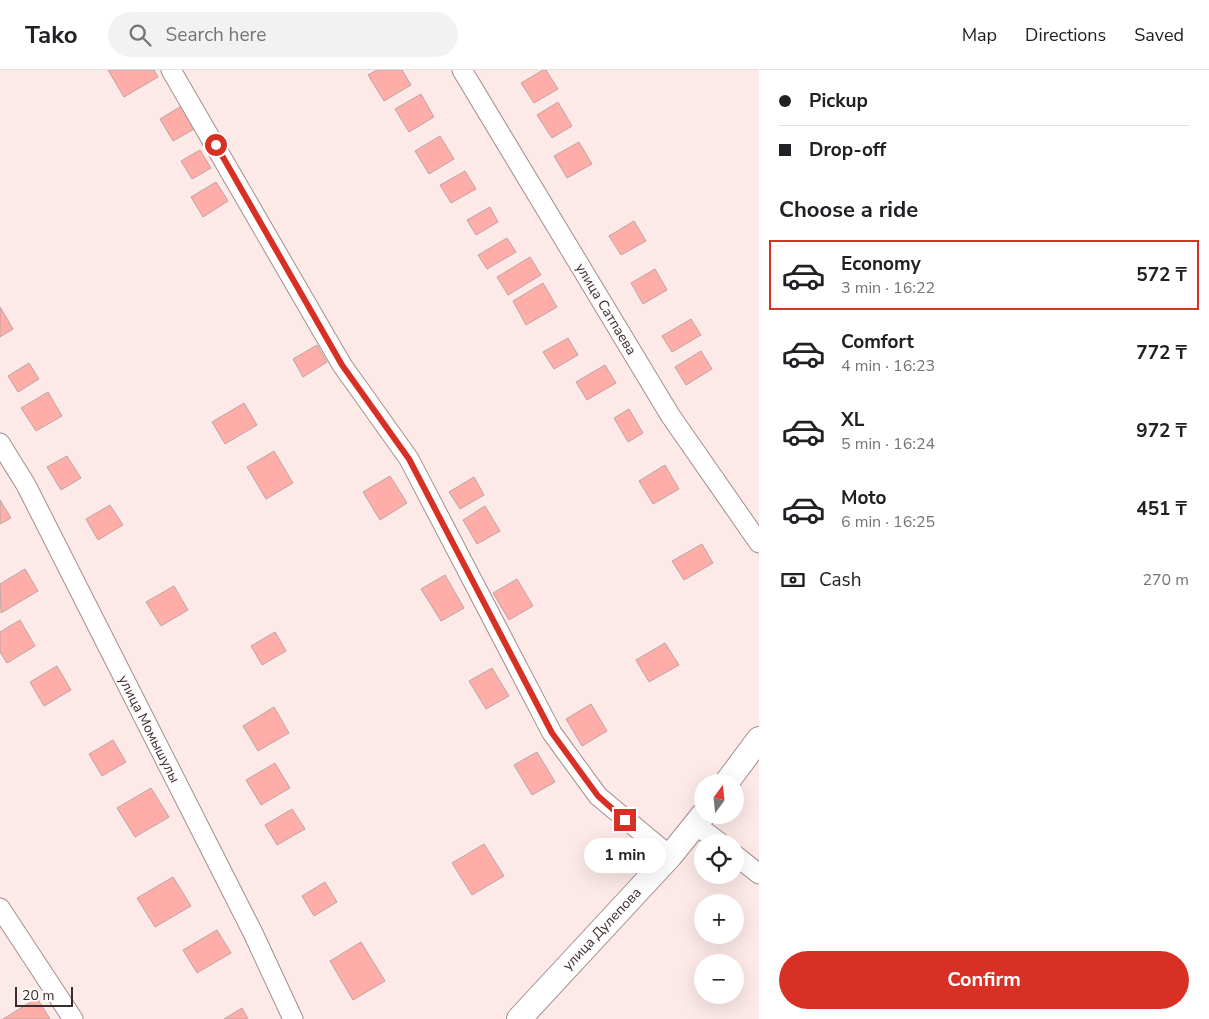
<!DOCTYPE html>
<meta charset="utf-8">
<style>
:root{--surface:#fff;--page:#f2f2f2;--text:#202124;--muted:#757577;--line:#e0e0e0;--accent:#d93025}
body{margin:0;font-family:"Nunito Sans",sans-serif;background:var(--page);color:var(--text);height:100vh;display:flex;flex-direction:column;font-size:19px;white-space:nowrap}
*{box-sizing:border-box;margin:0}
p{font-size:16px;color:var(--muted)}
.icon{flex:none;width:28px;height:28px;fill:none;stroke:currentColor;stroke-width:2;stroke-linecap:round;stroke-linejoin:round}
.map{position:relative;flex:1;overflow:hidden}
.side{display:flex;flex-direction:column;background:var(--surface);width:450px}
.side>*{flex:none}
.top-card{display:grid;align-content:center;height:110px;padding:0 20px;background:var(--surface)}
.needle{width:32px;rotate:15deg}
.fabs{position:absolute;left:694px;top:704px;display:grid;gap:10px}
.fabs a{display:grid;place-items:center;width:50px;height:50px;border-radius:50%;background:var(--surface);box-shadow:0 5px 20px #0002;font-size:25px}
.scale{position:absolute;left:15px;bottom:12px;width:58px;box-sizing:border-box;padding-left:5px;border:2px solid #372e2e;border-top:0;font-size:14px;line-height:18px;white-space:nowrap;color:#372e2e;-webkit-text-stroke:4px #fffafa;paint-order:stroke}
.end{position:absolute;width:22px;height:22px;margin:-11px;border:6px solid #d93025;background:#fff;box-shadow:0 0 0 2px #fff}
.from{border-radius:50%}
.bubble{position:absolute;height:35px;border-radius:18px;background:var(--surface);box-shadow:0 5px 20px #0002;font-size:16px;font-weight:700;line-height:35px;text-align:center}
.top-card b{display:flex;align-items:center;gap:18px;height:48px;font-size:19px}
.top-card b+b{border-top:1px solid var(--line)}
.top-card i{width:12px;height:12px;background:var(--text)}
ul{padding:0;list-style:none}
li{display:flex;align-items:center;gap:15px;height:70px;margin:0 10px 8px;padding:0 10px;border:2px solid transparent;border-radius:0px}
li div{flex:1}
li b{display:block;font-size:19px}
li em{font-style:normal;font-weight:700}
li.current{border-color:var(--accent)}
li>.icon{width:45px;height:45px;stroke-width:1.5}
h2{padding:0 20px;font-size:22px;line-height:60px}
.pay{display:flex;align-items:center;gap:12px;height:55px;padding:0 20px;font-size:19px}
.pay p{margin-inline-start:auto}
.button{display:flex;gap:10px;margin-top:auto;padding:10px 20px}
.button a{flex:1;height:58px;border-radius:30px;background:var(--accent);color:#fff;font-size:20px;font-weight:700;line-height:58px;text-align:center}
header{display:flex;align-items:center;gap:30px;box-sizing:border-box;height:70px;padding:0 25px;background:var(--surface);border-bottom:1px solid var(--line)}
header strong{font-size:24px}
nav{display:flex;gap:28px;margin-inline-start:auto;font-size:18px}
.search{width:350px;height:45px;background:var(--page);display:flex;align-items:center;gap:12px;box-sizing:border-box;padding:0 18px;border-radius:28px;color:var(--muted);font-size:19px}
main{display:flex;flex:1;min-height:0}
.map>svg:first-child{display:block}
.building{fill:#feada8;stroke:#bca6a4}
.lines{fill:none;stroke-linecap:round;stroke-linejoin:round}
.minor-casing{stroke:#a38e8c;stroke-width:21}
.tertiary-casing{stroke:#a38e8c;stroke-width:26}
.minor{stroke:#fff;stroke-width:19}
.tertiary{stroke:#fff;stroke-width:24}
.route{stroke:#d93025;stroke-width:6}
.labels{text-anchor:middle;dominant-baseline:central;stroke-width:4;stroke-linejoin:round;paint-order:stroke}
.street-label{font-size:14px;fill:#372e2e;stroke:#fffafa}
</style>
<header>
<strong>Tako</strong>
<div class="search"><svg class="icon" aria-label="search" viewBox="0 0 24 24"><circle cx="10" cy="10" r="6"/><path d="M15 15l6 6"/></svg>Search here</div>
<nav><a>Map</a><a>Directions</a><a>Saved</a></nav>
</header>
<main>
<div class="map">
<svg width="759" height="949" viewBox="0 0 759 949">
<rect width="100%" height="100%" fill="#fce9e8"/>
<path class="building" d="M 108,0 L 154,0 L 158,7 L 124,27 Z
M 377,0 L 402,0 L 411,15 L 384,31 L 368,5 Z
M 543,0 L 546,0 L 558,19 L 534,33 L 521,13 Z
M 421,24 L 434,47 L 409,62 L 395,39 Z
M 558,32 L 572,56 L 552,68 L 537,45 Z
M 183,35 L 196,58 L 173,71 L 160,49 Z
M 440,66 L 454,89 L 429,104 L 415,81 Z
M 579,72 L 592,94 L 567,108 L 554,86 Z
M 200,80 L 211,98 L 192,109 L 181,91 Z
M 465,101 L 476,119 L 451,133 L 440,115 Z
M 216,112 L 228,131 L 203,147 L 191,127 Z
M 490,137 L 498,152 L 476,165 L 467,150 Z
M 634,151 L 646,171 L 621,185 L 609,166 Z
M 507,168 L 516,182 L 487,199 L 478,185 Z
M 530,187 L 541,205 L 508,225 L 497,207 Z
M 655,199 L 667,220 L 643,234 L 631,213 Z
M 543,213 L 557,237 L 526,255 L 513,231 Z
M 0,237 L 13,259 L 0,267 Z
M 691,249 L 701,265 L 672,282 L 662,266 Z
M 568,268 L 578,285 L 554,299 L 543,282 Z
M 317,275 L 327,292 L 303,307 L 293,289 Z
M 701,281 L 712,299 L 686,315 L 675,297 Z
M 29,293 L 39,309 L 18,322 L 8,306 Z
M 605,295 L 616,313 L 587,330 L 576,312 Z
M 48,322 L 62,346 L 36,361 L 21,338 Z
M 244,333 L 257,355 L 225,374 L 212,352 Z
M 629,339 L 643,363 L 628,372 L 614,348 Z
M 274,381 L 293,413 L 266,429 L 247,397 Z
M 67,386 L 81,408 L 61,420 L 47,397 Z
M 665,395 L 679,419 L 653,434 L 639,411 Z
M 390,406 L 407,433 L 380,450 L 363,422 Z
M 474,407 L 484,425 L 460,439 L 449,422 Z
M 0,430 L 11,448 L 0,454 Z
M 110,435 L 123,455 L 98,470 L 86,449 Z
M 485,436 L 500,461 L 477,474 L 463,450 Z
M 702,474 L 713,493 L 684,510 L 672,491 Z
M 25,499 L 38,521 L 1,543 L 0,514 Z
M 445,505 L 464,538 L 441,551 L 421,519 Z
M 517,509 L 533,536 L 509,550 L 493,523 Z
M 174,516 L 188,540 L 161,556 L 146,532 Z
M 20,550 L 35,576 L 7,593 L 0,582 L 0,562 Z
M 275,562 L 286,581 L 262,595 L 251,576 Z
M 665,573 L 679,595 L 649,612 L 636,590 Z
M 57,596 L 71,620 L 44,636 L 30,612 Z
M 492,598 L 509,626 L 486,639 L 469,611 Z
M 591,634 L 607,661 L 582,676 L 566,649 Z
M 274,637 L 289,663 L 258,681 L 243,656 Z
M 113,670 L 126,692 L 102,706 L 89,684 Z
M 537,682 L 555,712 L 532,725 L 514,695 Z
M 275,693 L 290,718 L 261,735 L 246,710 Z
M 151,718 L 169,747 L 135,767 L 117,738 Z
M 292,739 L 305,759 L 277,775 L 265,755 Z
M 484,774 L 504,806 L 472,825 L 452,793 Z
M 173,807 L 191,836 L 155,857 L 137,828 Z
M 325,812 L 337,832 L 314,846 L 302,826 Z
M 217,860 L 231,883 L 197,903 L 183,880 Z
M 361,872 L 385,911 L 353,930 L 330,891 Z
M 37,928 L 50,949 L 3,949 Z
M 242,938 L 248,949 L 224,949 Z"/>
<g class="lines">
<defs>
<path id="minor" d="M 171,0 L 342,295 L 409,389 L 552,663 L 598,726 L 670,786
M 462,0 L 670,345 L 759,473
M 0,373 L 26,415 L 253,863 L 293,949
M 696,755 L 719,772
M 735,785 L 759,804
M 0,838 L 73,949"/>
<path id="tertiary" d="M 727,712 L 759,669
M 519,949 L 670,786 L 703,745"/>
</defs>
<use href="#minor" class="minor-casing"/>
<use href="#tertiary" class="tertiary-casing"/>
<use href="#minor" class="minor"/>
<use href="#tertiary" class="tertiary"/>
</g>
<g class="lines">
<path class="route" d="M 216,75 L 342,295 L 409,389 L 552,663 L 598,726 L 625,750"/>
</g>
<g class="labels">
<g class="street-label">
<text transform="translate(606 239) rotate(59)">улица Сатпаева</text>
<text transform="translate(149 659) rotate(63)">улица Момышулы</text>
<text transform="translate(602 859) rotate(-47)">улица Дулепова</text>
</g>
</g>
</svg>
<div class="fabs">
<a><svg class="needle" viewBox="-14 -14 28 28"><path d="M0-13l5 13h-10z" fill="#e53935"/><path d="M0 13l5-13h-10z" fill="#757577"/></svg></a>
<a><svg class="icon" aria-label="locate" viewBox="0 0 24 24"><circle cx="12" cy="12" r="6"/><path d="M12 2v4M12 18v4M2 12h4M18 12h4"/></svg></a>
<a>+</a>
<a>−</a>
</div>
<div class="scale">20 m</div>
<i class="end from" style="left:216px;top:75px"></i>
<i class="end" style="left:625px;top:750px"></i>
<div class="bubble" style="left:584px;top:768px;width:82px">1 min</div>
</div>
<section class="side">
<div class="top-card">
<b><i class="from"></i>Pickup</b>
<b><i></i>Drop-off</b>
</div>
<h2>Choose a ride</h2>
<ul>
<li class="current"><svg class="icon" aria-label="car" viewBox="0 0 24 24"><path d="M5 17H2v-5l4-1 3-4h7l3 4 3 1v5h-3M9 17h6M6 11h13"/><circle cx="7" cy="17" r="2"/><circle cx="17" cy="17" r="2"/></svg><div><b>Economy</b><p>3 min · 16:22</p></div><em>572 ₸</em></li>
<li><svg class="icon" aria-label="car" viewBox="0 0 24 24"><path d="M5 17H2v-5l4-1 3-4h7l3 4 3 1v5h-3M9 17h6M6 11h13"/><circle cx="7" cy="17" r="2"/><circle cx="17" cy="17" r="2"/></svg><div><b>Comfort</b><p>4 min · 16:23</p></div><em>772 ₸</em></li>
<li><svg class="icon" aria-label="car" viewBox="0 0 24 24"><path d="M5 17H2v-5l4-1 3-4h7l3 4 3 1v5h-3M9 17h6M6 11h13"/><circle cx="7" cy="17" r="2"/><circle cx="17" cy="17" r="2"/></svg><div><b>XL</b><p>5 min · 16:24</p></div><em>972 ₸</em></li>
<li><svg class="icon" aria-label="car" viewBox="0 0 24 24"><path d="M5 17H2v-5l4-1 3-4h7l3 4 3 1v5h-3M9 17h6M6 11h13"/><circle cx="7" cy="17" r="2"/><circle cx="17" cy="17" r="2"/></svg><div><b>Moto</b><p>6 min · 16:25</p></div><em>451 ₸</em></li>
</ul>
<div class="pay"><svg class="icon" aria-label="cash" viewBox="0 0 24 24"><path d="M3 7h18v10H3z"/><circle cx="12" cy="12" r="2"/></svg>Cash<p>270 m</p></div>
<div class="button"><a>Confirm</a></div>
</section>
</main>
